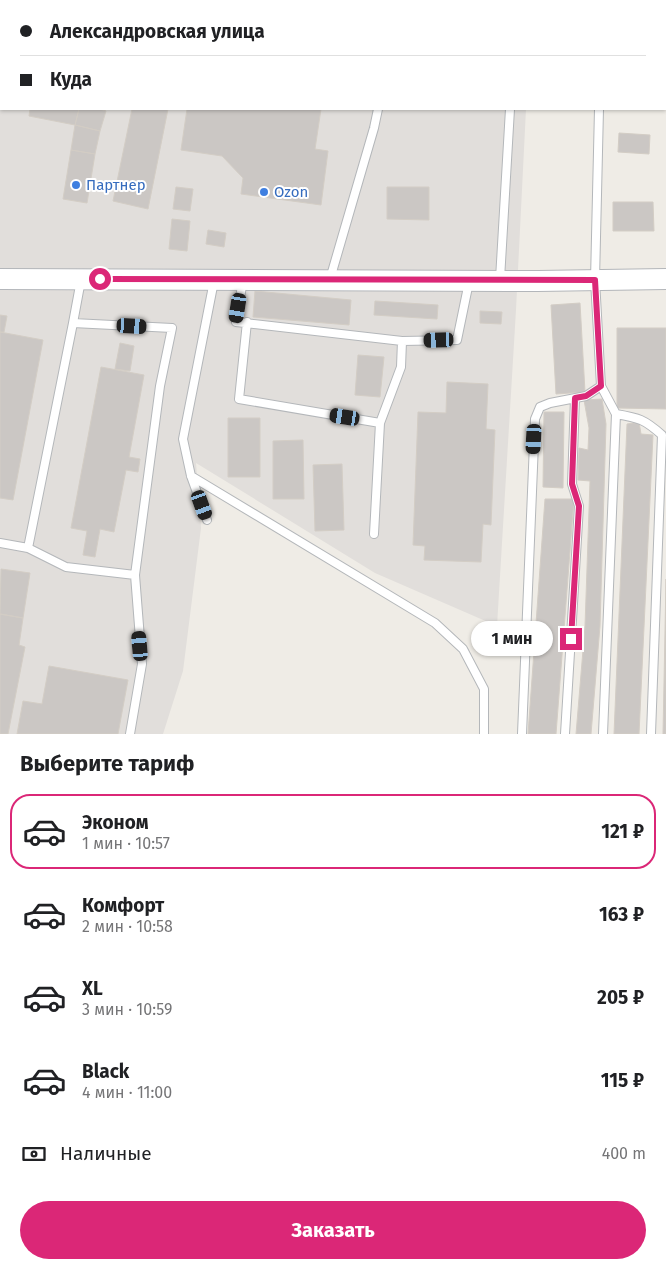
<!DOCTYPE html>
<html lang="ru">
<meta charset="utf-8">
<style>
:root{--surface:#fff;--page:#f2f2f2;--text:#202124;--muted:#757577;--line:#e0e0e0;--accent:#db2777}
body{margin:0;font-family:"Fira Sans",sans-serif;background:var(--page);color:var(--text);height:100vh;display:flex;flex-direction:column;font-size:19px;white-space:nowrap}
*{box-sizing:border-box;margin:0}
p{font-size:16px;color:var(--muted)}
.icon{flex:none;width:28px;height:28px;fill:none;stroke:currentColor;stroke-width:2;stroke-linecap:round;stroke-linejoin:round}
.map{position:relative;height:734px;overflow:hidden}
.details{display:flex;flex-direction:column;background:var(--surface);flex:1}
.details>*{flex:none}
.banner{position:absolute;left:0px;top:0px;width:666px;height:110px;box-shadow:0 1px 4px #0004;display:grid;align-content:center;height:110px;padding:0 20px;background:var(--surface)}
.end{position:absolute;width:22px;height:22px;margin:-11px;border:6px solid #db2777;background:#fff;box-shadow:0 0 0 2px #fff}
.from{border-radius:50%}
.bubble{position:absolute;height:35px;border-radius:18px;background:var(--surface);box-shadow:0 1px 4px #0004;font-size:16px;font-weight:700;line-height:35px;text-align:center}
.car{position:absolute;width:15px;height:30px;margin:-15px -8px;border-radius:6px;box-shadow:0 0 4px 1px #0007;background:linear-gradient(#222 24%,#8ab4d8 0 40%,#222 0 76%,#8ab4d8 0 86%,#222 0)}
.banner b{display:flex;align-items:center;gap:18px;height:48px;font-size:19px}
.banner b+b{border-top:1px solid var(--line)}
.banner i{width:12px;height:12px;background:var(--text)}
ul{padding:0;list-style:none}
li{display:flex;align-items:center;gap:15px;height:75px;margin:0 10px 8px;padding:0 10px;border:2px solid transparent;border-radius:20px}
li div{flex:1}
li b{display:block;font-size:19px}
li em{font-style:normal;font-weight:700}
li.current{border-color:var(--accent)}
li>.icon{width:45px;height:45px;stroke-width:1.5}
h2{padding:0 20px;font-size:22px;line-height:60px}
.pay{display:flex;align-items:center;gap:12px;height:55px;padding:0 20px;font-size:19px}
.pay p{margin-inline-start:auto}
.action{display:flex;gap:10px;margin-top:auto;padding:10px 20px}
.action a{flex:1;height:58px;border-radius:30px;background:var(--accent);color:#fff;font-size:20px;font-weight:700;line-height:58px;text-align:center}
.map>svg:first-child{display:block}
.industrial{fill:#e1dedb}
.building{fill:#cbc7c4;stroke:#d3cdc5}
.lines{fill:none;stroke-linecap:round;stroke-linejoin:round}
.lane-casing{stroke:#b4b7ba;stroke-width:10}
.secondary-casing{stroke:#b3b6ba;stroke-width:22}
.lane{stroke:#fff;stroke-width:8}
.secondary{stroke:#fff;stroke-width:20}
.route{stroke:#db2777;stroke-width:6}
.shop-dot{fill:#3f7fe0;stroke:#fff;stroke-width:2}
.labels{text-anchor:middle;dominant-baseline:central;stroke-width:4;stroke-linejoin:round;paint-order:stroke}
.shop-label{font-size:15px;fill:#366cbe;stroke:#fff;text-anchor:start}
</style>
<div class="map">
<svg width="666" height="734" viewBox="0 0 666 734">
<rect width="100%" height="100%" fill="#efece6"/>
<path class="industrial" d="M 0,0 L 531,0 L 1,1 L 1,109 L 526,109 L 516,310 L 497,626 L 375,573 L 196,463 L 201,528 L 183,671 L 163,734 L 0,734 Z"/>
<path class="building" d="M 39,0 L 124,0 L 39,1 Z
M 428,0 L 483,0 L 427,1 Z
M 30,109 L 79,109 L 75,125 L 29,116 Z
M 79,109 L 99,109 L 106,111 L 100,131 L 75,125 Z
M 132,109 L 168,109 L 148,209 L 113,201 Z
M 187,109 L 321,109 L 315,149 L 328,151 L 321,205 L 241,194 L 243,178 L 222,156 L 181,150 Z
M 75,125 L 100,131 L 95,154 L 71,150 Z
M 619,133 L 650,135 L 649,154 L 618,152 Z
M 71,150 L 95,154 L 87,203 L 63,199 Z
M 176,187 L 193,189 L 190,211 L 173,209 Z
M 387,187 L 429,187 L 429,220 L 387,219 Z
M 613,202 L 653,202 L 654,231 L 613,231 Z
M 172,219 L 190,221 L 187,251 L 169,249 Z
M 208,230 L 226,233 L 224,247 L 206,244 Z
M 255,291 L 351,300 L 349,325 L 253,317 Z
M 375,301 L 438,305 L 437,319 L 374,315 Z
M 580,303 L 585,392 L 556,394 L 551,305 Z
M 480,311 L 502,312 L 501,324 L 480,323 Z
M 0,315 L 7,316 L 4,332 L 0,332 Z
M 617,328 L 666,328 L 666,409 L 617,408 Z
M 0,332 L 43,340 L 13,500 L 0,498 Z
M 120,343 L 134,346 L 130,371 L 115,369 Z
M 358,355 L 384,357 L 380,397 L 355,395 Z
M 101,367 L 144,375 L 129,457 L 140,459 L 138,472 L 126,470 L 114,532 L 100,529 L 95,557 L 83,555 L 87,531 L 71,528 Z
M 447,382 L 488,384 L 486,429 L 495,430 L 491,525 L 483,524 L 481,562 L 424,560 L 425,546 L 413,545 L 418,412 L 446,413 Z
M 602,399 L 606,424 L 600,626 L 591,734 L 576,734 L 585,626 L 590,481 L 578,480 L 579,448 L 588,450 L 589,428 L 584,400 Z
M 544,412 L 564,412 L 563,488 L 543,487 Z
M 228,418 L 260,418 L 260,477 L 228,477 Z
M 639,422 L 641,434 L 653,435 L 639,734 L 614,734 L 627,424 Z
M 303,440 L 304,499 L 273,499 L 273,441 Z
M 342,464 L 344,530 L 315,531 L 313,465 Z
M 545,499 L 574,499 L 556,734 L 528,734 Z
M 1,569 L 30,573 L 23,618 L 0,614 Z
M 666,579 L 666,734 L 663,734 Z
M 0,614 L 23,618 L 19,645 L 25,647 L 8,734 L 0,734 Z
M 49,666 L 128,680 L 118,734 L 17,734 L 23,701 L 42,704 Z"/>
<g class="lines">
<defs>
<path id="lane" d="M 401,1 L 401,0
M 516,1 L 516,0
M 601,1 L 601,0
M 665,22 L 666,22
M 599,109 L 595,280 L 601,386 L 616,414 L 603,734
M 330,279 L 374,128 L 378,109
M 500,279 L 510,109
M 243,280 L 236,322 L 402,341 L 457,340 L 469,282
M 247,322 L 239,399 L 380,423 L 401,367 L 402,341
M 73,323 L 81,280
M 616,414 C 639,418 644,419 662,435 L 651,734
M 191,476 L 435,623 L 463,649 L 484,689 L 484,734
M 207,520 L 191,476 L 183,439 L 214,281
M 374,534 L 380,423
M 0,543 L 28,548 L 66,567 L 135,575 L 160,386 L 172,328 L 73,323 L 28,548
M 130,734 L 142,664 L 135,575
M 522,734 L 535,419 L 540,407 L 550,403 L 586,396 L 601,386
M 565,734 L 579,506 L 572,484 L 575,398"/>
<path id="secondary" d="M 0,279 L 538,281 L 666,279"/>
</defs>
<use href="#lane" class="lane-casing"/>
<use href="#secondary" class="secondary-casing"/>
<use href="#lane" class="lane"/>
<use href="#secondary" class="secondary"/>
</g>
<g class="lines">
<path class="route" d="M 100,279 L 595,280 L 601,386 L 586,396 L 575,398 L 572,484 L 579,506 L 571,639"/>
</g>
<g class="shop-dot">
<circle cx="76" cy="185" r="5"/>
<circle cx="264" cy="192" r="5"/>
</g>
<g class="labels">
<g class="shop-label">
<text x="86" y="185">Партнер</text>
<text x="274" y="192">Ozon</text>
</g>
</g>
</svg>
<i class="end from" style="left:100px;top:279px"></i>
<i class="end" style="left:571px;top:639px"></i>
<div class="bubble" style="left:471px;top:621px;width:82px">1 мин</div>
<i class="car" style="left:238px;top:308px;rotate:189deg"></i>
<i class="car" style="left:132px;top:326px;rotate:93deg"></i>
<i class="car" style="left:439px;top:340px;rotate:268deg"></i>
<i class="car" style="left:345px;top:417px;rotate:279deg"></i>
<i class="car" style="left:534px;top:439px;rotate:183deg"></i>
<i class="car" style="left:202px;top:505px;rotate:160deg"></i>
<i class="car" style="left:140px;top:646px;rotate:355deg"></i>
<div class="banner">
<b><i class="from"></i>Александровская улица</b>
<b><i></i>Куда</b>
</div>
</div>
<section class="details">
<h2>Выберите тариф</h2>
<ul>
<li class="current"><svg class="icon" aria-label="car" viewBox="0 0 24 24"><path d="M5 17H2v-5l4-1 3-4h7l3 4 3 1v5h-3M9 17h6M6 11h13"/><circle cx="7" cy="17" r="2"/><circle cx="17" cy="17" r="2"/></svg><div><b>Эконом</b><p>1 мин · 10:57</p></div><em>121 ₽</em></li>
<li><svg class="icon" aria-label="car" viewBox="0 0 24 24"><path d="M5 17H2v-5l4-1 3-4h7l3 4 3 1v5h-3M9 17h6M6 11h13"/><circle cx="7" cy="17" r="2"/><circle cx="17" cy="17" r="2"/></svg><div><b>Комфорт</b><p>2 мин · 10:58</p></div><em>163 ₽</em></li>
<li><svg class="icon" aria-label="car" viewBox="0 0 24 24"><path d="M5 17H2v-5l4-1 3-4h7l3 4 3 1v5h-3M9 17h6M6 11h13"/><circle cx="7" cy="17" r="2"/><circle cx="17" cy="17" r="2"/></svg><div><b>XL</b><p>3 мин · 10:59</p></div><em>205 ₽</em></li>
<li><svg class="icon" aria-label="car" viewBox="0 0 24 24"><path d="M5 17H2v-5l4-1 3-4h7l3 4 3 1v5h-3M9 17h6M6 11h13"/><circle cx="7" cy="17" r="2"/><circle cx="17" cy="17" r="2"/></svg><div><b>Black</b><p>4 мин · 11:00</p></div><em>115 ₽</em></li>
</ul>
<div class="pay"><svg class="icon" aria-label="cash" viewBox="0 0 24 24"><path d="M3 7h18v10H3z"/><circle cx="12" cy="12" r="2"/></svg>Наличные<p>400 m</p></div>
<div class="action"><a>Заказать</a></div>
</section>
